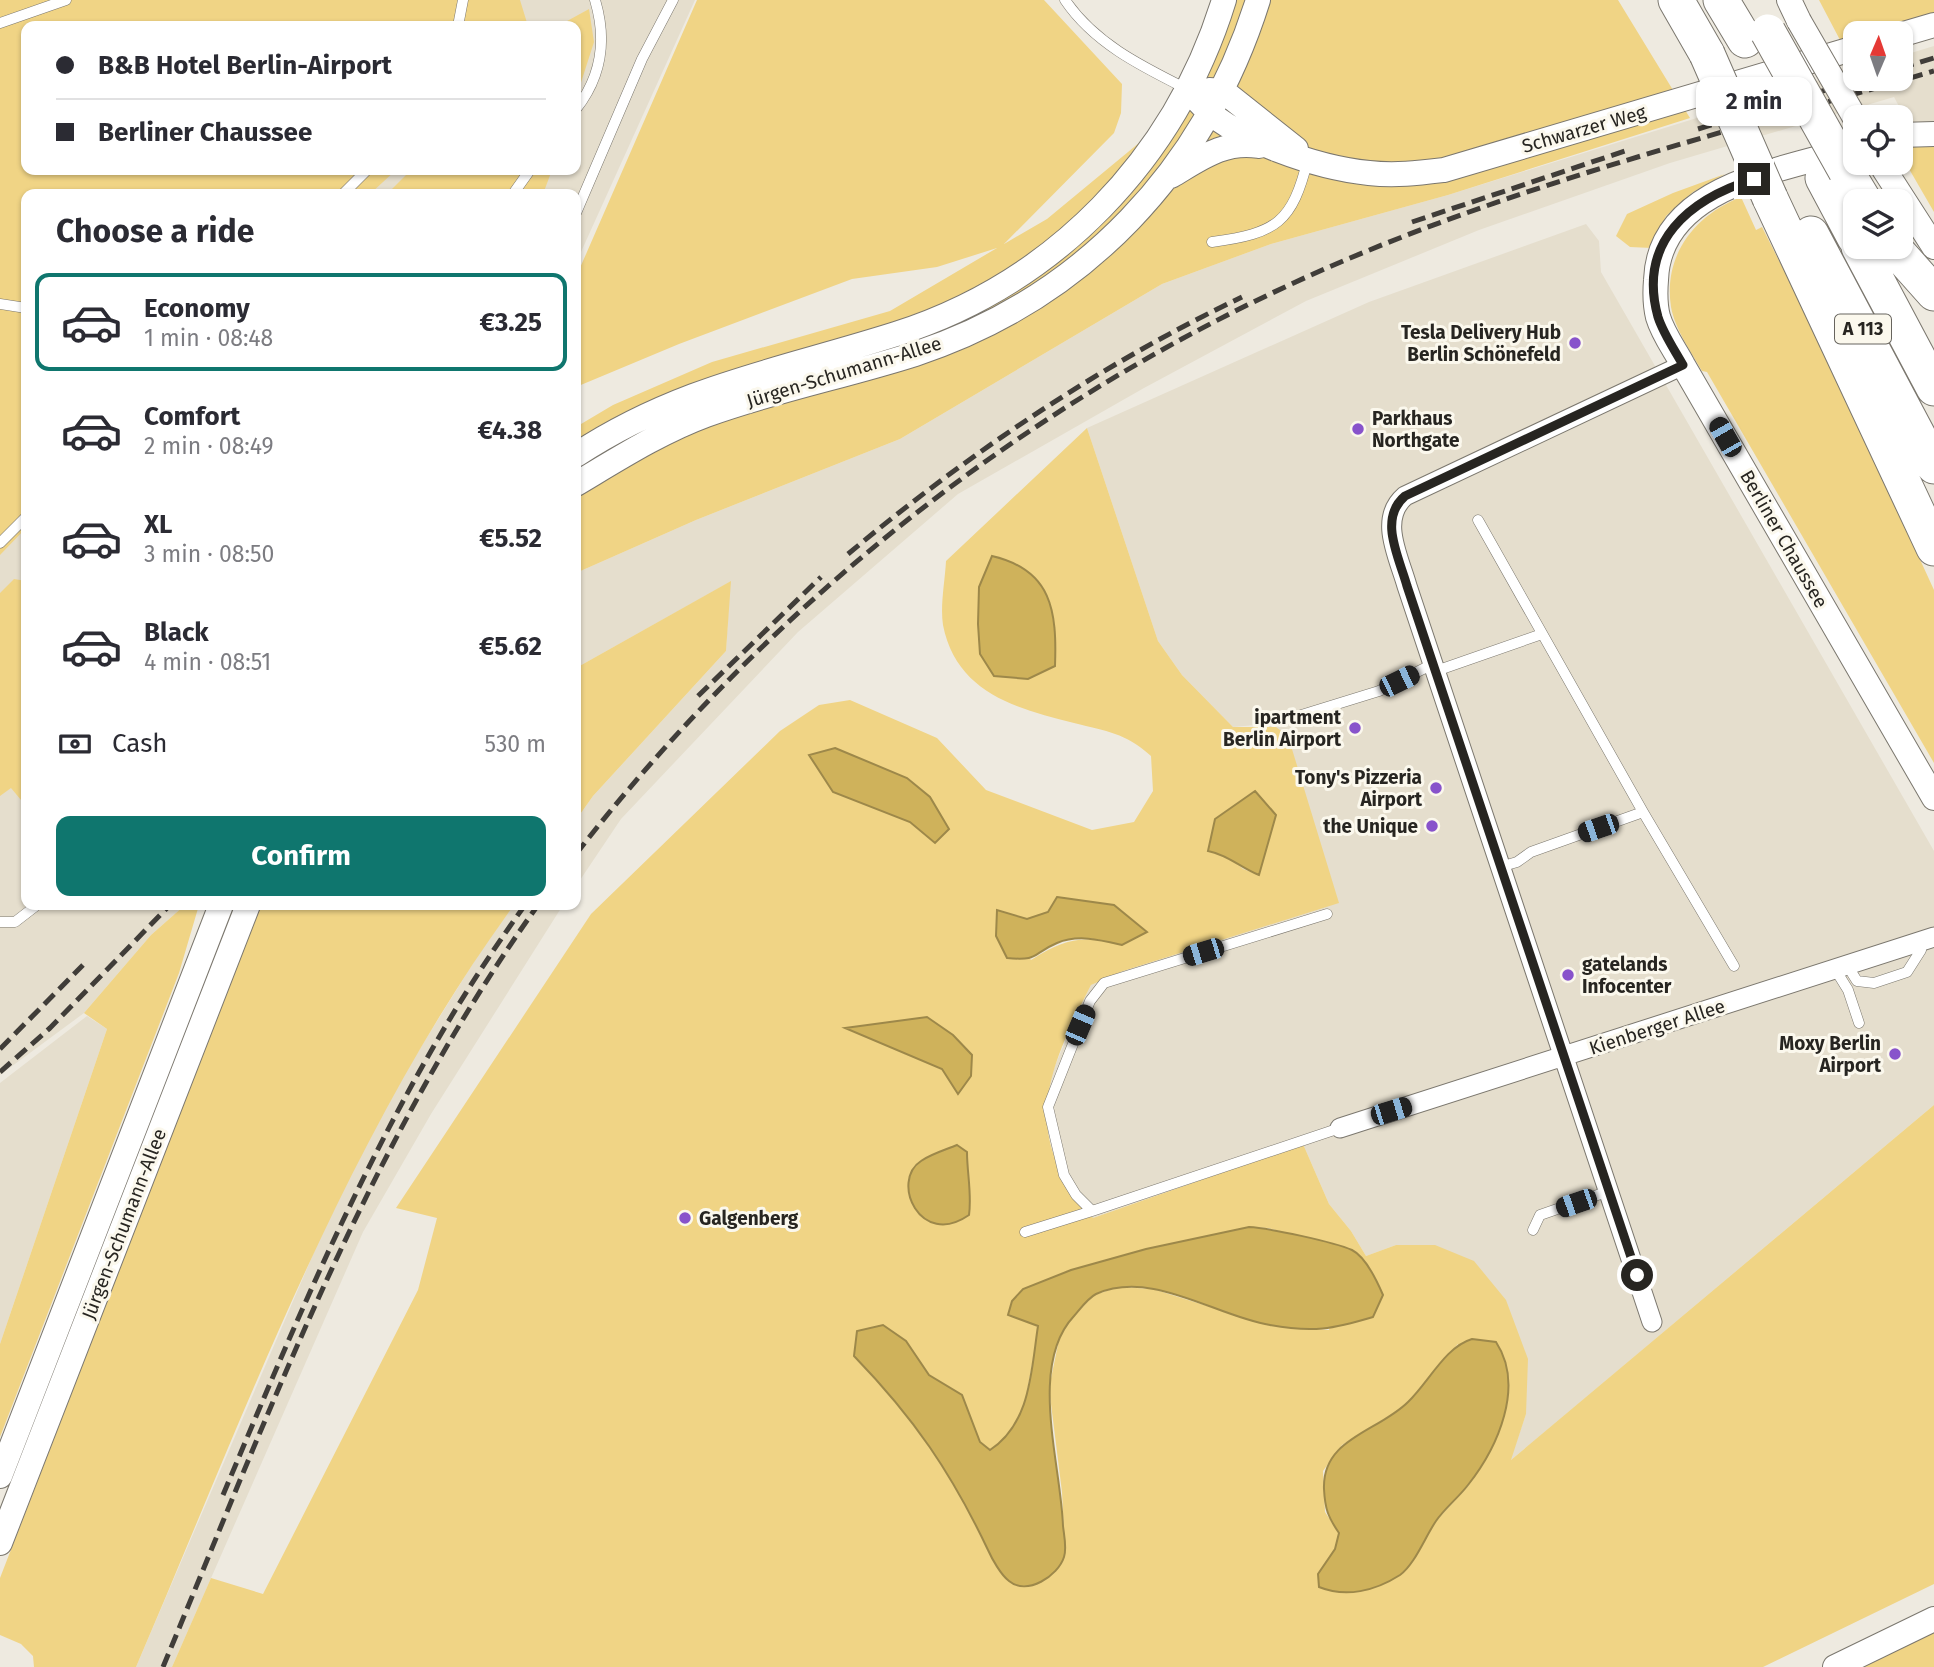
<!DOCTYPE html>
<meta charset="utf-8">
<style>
:root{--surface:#fff;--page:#f2f2f3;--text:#2b2b33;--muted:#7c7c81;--line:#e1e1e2;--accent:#0f766e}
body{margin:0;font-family:"Fira Sans",sans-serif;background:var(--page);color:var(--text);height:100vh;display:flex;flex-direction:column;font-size:26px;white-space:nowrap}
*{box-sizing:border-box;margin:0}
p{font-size:23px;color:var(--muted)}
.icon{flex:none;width:38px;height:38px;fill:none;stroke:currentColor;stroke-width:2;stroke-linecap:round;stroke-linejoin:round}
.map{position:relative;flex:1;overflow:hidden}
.drawer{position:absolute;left:21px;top:189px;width:560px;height:721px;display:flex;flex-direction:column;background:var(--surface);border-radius:14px;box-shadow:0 2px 5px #0004}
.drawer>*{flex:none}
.top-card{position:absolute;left:21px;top:21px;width:560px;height:154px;border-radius:14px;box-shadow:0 2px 5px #0004;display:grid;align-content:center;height:154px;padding:0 35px;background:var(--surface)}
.needle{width:46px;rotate:2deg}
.controls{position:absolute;left:1843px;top:21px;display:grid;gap:14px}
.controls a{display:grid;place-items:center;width:70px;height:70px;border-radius:14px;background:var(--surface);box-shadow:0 2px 5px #0004;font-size:35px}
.end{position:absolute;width:32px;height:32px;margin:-16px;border:9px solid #272521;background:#fff;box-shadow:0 0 0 4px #fff}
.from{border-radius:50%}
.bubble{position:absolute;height:49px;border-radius:14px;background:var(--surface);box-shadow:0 2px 5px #0004;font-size:23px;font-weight:700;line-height:49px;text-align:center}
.car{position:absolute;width:21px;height:42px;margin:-21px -10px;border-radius:9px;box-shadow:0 0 5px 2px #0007;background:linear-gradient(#222 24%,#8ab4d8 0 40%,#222 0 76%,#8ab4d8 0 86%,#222 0)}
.top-card b{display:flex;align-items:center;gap:24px;height:66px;font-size:26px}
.top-card b+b{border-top:2px solid var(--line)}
.top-card i{width:18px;height:18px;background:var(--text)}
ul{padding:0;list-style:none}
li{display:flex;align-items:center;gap:21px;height:98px;margin:0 14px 10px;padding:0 21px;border:4px solid transparent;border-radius:14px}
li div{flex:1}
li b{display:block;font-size:26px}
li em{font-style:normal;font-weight:700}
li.selected{border-color:var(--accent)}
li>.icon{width:63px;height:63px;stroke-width:1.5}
h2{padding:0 35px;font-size:32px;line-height:84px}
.pay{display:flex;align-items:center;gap:18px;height:77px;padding:0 35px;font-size:26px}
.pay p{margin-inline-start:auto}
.primary-button{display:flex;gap:14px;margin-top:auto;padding:14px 35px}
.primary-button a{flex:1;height:80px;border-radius:14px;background:var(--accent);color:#fff;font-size:28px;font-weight:700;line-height:80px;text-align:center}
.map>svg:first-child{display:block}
.built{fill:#e5decd;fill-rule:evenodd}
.green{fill:#f0d485;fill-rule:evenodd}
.water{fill:#cfb25b;stroke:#9d884a;stroke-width:2}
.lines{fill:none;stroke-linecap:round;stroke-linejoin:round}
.service-casing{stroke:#7b776e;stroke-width:11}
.minor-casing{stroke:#7b776e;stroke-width:21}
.tertiary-casing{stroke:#7b776e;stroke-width:26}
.motorway-casing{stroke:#7b776e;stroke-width:37}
.service{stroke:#fff;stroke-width:10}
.minor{stroke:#fff;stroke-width:19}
.tertiary{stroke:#fff;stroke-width:24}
.motorway{stroke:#fff;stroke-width:35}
.rail{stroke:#403d39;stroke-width:5;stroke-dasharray:14 7;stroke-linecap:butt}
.tertiary-bridge-casing{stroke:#7b776e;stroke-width:26;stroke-linecap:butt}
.motorway-bridge-casing{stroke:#7b776e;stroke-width:37;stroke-linecap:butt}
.tertiary-bridge{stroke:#fff;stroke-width:24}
.motorway-bridge{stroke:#fff;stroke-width:35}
.route{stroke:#272521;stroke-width:9}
.poi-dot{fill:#8853cb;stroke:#fbf8ed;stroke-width:2.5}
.labels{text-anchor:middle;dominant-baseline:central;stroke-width:6;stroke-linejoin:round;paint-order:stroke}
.shield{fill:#fbf8ed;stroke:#67645e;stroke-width:2}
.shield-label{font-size:18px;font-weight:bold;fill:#272521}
.street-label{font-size:19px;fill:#272521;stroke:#fbf8ed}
.poi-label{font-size:19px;font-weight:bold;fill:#272521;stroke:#fbf8ed;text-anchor:end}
</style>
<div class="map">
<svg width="1934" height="1667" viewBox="0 0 1934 1667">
<rect width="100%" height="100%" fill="#eeeae0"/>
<path class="built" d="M 0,0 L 695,0 L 576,263 L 576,194 L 26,194 L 26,905 L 185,905 L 151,935 L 84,1013 L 0,1075 ZM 26,26 L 576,26 L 576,170 L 26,170 Z
M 1934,46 L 1934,121 L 1909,125 L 1894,97 L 1670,163 L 1479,230 L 1306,301 L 1144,388 L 958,494 L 798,632 L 621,819 L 576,886 L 576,820 L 593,796 L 726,651 L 730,582 L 576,668 L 576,573 L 696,520 L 900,439 L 1162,284 L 1271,244 L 1448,195 L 1855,69 L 1855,79 L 1900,79 L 1901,56 Z
M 1586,224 L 1599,241 L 1601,272 L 1934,851 L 1934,1105 L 1510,1461 L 1526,1414 L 1396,1245 L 1366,1256 L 1351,1231 L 1329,1204 L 1303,1144 L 1093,1218 L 1074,1196 L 1056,1168 L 1045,1108 L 1050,1078 L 1076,1015 L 1091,985 L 1123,971 L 1255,725 L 1233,727 L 1182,675 L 1158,641 L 1087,428 L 1369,302 Z
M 514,905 L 563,905 L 431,1114 L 363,1232 L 172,1667 L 136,1667 L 330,1215 L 393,1092 L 485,944 Z
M 87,1016 L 107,1029 L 0,1344 L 0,1083 Z"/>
<path class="green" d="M 0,0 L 520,0 L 528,26 L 26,26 L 26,170 L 396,170 L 370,194 L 26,194 L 26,528 L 0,555 Z
M 697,0 L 1044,0 L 1122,84 L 1121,113 L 1114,133 L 1004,244 L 1047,219 L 1151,133 L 1192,57 L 1213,0 L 1618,0 L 1690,118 L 1448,195 L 1271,244 L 1162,284 L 900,439 L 696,520 L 576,573 L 576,427 L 613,405 L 712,362 L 890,311 L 997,248 L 937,267 L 852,279 L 679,344 L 576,387 L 576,277 Z
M 1819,0 L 1934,0 L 1934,13 L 1840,40 Z
M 589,9 L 594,42 L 576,98 L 576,26 L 558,26 Z
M 1918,143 L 1934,145 L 1934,212 L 1901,155 L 1900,150 Z
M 411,170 L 552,170 L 543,194 L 387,194 Z
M 1725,174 L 1693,192 L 1666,216 L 1652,248 L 1630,247 L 1616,236 L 1627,214 L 1673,193 Z
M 1741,197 L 1756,230 L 1762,227 L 1824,350 L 1934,590 L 1934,763 L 1707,372 L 1702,371 C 1691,352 1675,329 1671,307 C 1663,255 1695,215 1741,197 Z
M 1087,428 L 1158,641 L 1182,675 L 1233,727 L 1276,727 L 1288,736 L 1339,903 L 1123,971 L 1091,985 C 1046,1074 1019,1134 1093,1218 L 1303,1144 L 1329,1204 L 1351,1231 L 1366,1256 L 1396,1245 L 1435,1245 L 1474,1261 L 1506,1300 L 1528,1359 L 1526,1414 L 1511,1460 L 1934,1105 L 1934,1584 L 1763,1667 L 172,1667 L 211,1578 L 263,1594 L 418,1290 L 437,1218 L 396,1208 L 591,914 L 780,731 L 819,705 L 850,700 L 937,738 L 986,790 L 1092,830 L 1134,822 L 1153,791 L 1151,756 C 1124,732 1108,732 1074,723 C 1016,709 956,692 943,625 C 940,606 945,581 946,561 ZM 835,748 L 907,778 L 935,842 ZM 1276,815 L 1259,875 L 1243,869 L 1226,854 ZM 1057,897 L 1114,905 L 1122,945 C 1082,935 1066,938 1031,960 L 997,911 L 1027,919 L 1048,912 ZM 927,1017 L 959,1094 L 942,1069 L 847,1028 ZM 1249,1227 L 1268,1228 L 1353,1251 L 1329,1330 L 1268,1325 L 1153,1289 L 1119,1287 L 1094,1295 L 1061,1330 L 1049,1388 L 1062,1492 L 1065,1555 L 1024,1587 C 998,1578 990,1554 979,1530 C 947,1464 905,1409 854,1356 L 906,1341 L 929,1375 L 962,1395 L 980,1442 L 990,1451 L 1006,1440 L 1020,1419 L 1026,1397 L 1039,1326 L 1023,1290 C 1097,1259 1172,1245 1249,1227 ZM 1458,1344 L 1469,1485 L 1437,1520 L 1403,1573 L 1318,1574 L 1335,1549 L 1339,1533 L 1325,1512 L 1323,1471 L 1342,1445 L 1405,1406 Z
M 14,579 L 26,581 L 26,806 L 11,788 L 0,796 L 0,593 Z
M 731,581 L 726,651 L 593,796 L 576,820 L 576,668 Z
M 185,905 L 199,905 L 179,973 L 0,1437 L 0,1344 L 107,1029 L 84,1013 L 151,935 Z
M 268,905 L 514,905 C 346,1135 248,1406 136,1667 L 34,1667 L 33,1656 L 21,1644 L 0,1635 L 0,1578 L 259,910 L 266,909 Z
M 1934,1632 L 1934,1667 L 1861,1667 Z"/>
<path class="water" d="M 992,556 C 1052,570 1057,611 1055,666 L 1028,679 L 994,676 L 980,654 L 978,624 L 979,587 Z
M 835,748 L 907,778 L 930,797 L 949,829 L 935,843 L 910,822 L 833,792 L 809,755 Z
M 1255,791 L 1276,815 L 1259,875 C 1240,867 1228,855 1208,851 L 1215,819 Z
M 1057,897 L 1114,905 L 1147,932 L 1122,945 C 1101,940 1078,934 1057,943 C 1031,954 1040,961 1007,958 L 996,936 L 997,910 L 1027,919 L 1048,912 Z
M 927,1017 L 953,1035 L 972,1055 L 971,1076 L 958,1094 L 942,1069 L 845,1028 Z
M 957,1145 L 967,1152 C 967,1173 972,1194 969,1215 C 920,1249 890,1181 921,1161 C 931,1154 945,1150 957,1145 Z
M 1249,1227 C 1269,1228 1334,1242 1352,1250 C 1366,1257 1377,1281 1383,1295 L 1373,1317 C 1333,1329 1313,1333 1270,1325 C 1215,1316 1152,1269 1096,1294 C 1088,1298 1080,1309 1074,1316 C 1028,1365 1061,1464 1063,1526 C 1064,1535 1067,1548 1064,1557 C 1058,1576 1027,1596 1009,1581 C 1001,1575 992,1559 988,1550 C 951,1472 914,1418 854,1356 L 857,1331 L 883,1325 L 906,1341 L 929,1375 L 962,1395 L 980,1442 L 990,1450 C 1031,1423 1031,1371 1038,1326 L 1008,1315 L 1012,1301 L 1023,1289 L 1071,1270 L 1146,1249 Z
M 1472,1339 L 1496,1342 C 1525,1386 1498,1447 1468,1485 C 1458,1498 1445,1508 1436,1521 C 1425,1537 1415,1564 1400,1575 C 1375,1591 1346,1598 1319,1587 L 1318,1574 L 1335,1549 L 1339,1533 C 1328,1517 1325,1509 1324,1489 C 1322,1438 1378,1432 1408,1402 C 1429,1382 1445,1347 1472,1339 Z"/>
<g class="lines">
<defs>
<path id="service" d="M 1065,0 C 1094,43 1141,66 1187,89
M 0,23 L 66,0
M 458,26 L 463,0
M 576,109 C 602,76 607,40 595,0
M 343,194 L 367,170
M 513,194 L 530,170
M 576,213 L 642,59 L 673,0
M 1212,242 C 1277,233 1292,223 1308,159
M 0,304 L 26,308
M 1478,520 L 1643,812 L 1734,966
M 0,543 L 26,517
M 1436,671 L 1542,634
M 1282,721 L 1379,691 L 1433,664
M 1500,867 L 1517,862 L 1531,852 L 1643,812
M 1327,914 L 1104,983 L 1090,1001 L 1048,1107 L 1064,1175 L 1076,1195 L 1092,1211 L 1340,1128
M 0,922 L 15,922 L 37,905
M 1847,965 L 1857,981 L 1874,983 L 1907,972 L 1921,950 L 1919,942
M 1835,969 L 1848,990 L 1859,1023
M 1533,1230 L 1540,1215 L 1609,1191
M 1025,1232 L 1092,1211"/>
<path id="minor" d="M 1340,1128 L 1934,937
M 1652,1322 L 1407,586 C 1399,557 1378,519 1405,496 L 1683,365"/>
<path id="tertiary" d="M 1789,0 L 1799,21
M 1900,35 L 1934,25
M 1209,90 L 1223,91 L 1296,149
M 1199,102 C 1232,140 1319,168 1369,173 C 1395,176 1419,173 1444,170 L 1855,48
M 1900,135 L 1934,134
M 1855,148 C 1784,170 1659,185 1656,280 C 1655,292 1655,305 1658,317 C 1663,334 1675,350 1683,365 L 1934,798
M 1880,163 L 1934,247
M 1171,176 C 1200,159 1224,140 1259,146
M 576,455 C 681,386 780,371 896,334 C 1055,283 1175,159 1224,0
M 576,484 C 618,459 660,432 706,415 C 775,390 846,376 915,354 C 1084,298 1205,169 1258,0
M 0,1476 L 221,905
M 0,1543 L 248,905
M 1835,1667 L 1934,1619"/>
<path id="motorway" d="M 1676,0 L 1707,54
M 1721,0 L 1745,40
M 1846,171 L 1864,201
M 1823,178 L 1855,238
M 1770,198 L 1934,548
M 1811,234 L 1934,466
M 1859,247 L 1934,388
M 1893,247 L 1934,293"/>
</defs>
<use href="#service" class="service-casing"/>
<use href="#minor" class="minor-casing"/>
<use href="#tertiary" class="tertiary-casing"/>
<use href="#motorway" class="motorway-casing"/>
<use href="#service" class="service"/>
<use href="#minor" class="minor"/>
<use href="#tertiary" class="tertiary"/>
<use href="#motorway" class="motorway"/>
<path class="rail" d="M 1900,68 L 1934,58
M 1698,129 L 1862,79
M 1412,222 L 1631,149
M 848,554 C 969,453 1100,365 1242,297
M 698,696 L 821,577
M 576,854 C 782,589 1055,379 1367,251 C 1550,176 1744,127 1934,71
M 0,1049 L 83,965
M 0,1072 L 50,1028 L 170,905
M 223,1495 C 309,1290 394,1086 525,905
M 163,1667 C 272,1405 372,1137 538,905"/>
<defs>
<path id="tertiary-bridge" d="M 1799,21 L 1855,118"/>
<path id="motorway-bridge" d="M 1768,32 L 1846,171
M 1707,54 L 1770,198"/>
</defs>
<use href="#tertiary-bridge" class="tertiary-bridge-casing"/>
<use href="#motorway-bridge" class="motorway-bridge-casing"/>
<use href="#tertiary-bridge" class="tertiary-bridge"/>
<use href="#motorway-bridge" class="motorway-bridge"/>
</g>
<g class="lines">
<path class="route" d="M 1637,1275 L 1407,586 C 1399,557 1378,519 1405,496 L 1683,365 C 1674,349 1663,333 1658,317 C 1637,241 1690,199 1754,179"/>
</g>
<g class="poi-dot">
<circle cx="1575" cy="343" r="7"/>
<circle cx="1358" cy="429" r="7"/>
<circle cx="1355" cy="728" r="7"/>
<circle cx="1436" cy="788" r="7"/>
<circle cx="1432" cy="826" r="7"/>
<circle cx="1568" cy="975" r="7"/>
<circle cx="1895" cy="1054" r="7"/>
<circle cx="685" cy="1218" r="7"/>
</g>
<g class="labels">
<rect class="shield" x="1835" y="314.5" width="56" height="29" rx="5"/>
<g class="shield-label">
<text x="1863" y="329">A 113</text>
</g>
<g class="street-label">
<text transform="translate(1584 129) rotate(-16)">Schwarzer Weg</text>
<text transform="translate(844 372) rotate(-17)">Jürgen-Schumann-Allee</text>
<text transform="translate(1784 539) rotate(60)">Berliner Chaussee</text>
<text transform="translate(1657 1027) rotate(-18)">Kienberger Allee</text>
<text transform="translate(124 1224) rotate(-69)">Jürgen-Schumann-Allee</text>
</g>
<g class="poi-label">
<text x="1561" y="332">Tesla Delivery Hub<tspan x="1561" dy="22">Berlin Schönefeld</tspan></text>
<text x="1372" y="418" text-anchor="start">Parkhaus<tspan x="1372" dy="22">Northgate</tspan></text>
<text x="1341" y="717">ipartment<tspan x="1341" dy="22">Berlin Airport</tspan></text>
<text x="1422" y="777">Tony's Pizzeria<tspan x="1422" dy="22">Airport</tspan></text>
<text x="1418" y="826">the Unique</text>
<text x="1582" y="964" text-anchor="start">gatelands<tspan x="1582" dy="22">Infocenter</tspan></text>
<text x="1881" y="1043">Moxy Berlin<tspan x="1881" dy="22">Airport</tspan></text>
<text x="699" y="1218" text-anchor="start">Galgenberg</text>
</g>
</g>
</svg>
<div class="controls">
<a><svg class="needle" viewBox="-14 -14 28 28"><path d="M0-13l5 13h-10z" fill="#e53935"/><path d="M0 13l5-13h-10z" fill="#7c7c81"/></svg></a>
<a><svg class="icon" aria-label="locate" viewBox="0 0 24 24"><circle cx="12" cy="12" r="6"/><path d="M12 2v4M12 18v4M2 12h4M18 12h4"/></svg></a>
<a><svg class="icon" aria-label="layers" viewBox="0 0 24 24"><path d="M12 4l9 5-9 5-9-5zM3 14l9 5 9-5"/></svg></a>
</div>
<i class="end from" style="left:1637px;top:1275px"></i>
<i class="end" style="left:1754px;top:179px"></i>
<div class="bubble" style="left:1696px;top:77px;width:116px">2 min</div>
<i class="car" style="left:1725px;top:437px;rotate:330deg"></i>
<i class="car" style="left:1399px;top:681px;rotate:64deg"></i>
<i class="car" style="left:1598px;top:828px;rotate:251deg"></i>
<i class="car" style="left:1203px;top:952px;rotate:253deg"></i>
<i class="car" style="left:1080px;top:1025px;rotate:23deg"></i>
<i class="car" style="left:1391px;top:1111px;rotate:73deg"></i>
<i class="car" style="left:1576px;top:1203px;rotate:251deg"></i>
<div class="top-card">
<b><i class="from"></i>B&amp;B Hotel Berlin-Airport</b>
<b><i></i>Berliner Chaussee</b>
</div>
<section class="drawer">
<h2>Choose a ride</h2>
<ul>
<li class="selected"><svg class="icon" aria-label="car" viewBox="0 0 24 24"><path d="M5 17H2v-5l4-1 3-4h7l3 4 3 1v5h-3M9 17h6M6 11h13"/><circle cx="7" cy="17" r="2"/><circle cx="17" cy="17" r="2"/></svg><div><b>Economy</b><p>1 min · 08:48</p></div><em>€3.25</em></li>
<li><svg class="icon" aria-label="car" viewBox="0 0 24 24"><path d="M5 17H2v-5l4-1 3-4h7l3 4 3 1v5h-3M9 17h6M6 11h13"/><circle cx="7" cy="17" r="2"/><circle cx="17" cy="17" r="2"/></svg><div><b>Comfort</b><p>2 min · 08:49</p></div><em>€4.38</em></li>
<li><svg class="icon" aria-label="car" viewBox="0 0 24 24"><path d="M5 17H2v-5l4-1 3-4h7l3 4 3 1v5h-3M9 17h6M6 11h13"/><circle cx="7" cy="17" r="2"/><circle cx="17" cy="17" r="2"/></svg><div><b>XL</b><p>3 min · 08:50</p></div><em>€5.52</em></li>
<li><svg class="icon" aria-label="car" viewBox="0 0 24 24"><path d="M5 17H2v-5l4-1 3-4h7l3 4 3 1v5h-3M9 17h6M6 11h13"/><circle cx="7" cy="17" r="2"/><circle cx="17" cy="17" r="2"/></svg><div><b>Black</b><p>4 min · 08:51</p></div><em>€5.62</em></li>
</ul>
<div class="pay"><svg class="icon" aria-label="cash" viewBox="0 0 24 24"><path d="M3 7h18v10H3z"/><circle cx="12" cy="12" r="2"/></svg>Cash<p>530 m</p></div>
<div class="primary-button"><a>Confirm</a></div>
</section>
</div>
